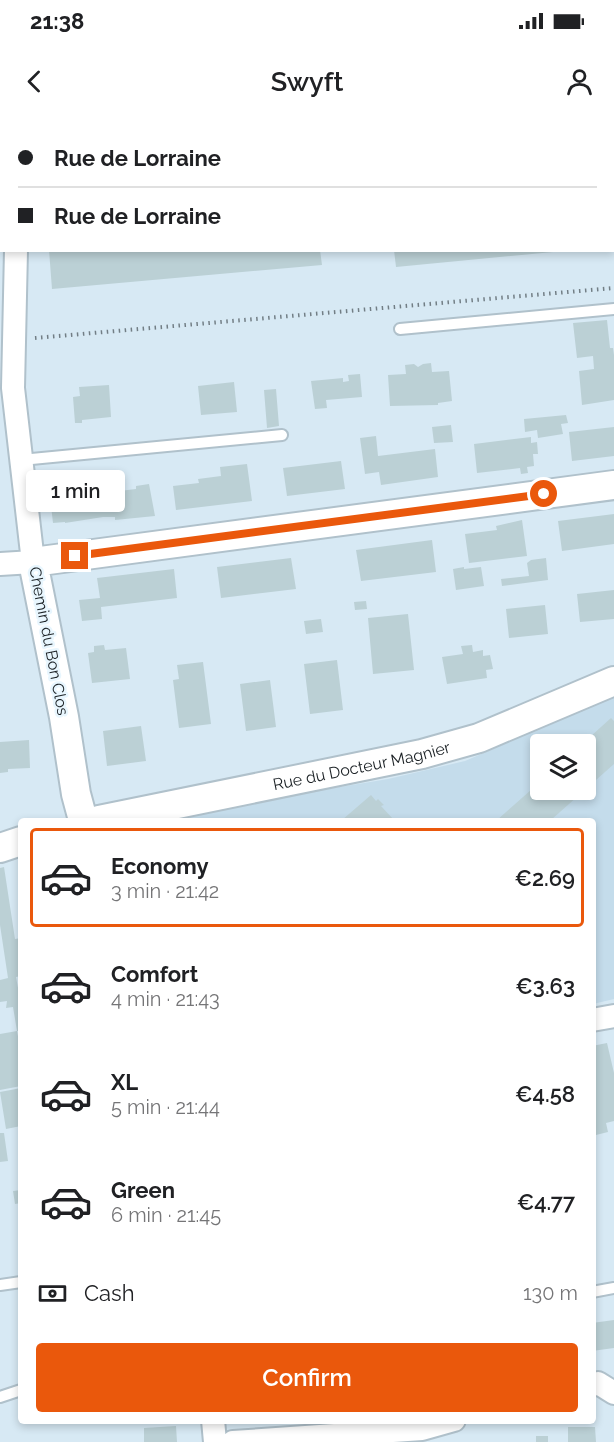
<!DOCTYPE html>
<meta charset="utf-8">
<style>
:root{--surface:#fff;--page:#f2f2f2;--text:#202124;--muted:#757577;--line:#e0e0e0;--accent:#ea580c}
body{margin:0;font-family:Raleway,sans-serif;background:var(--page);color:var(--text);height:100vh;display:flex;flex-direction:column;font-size:22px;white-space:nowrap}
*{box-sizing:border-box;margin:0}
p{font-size:20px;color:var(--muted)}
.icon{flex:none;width:33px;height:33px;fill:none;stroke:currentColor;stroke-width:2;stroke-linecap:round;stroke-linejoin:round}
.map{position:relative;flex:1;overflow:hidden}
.details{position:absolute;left:18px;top:698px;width:578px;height:606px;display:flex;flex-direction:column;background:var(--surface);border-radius:6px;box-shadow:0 3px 9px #0003}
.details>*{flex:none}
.banner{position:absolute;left:0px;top:0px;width:615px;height:132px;box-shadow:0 3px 9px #0003;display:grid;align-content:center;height:132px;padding:0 18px;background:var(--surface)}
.buttons{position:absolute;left:530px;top:614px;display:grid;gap:12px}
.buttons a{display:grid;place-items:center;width:66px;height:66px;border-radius:6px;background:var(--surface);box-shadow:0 3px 9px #0003;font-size:30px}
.end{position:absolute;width:27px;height:27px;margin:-14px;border:8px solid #ea580c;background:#fff;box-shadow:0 0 0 3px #fff}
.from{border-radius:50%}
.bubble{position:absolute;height:42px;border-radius:6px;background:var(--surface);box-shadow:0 3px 9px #0003;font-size:20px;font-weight:600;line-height:42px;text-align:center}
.banner b{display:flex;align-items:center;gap:21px;height:57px;font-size:22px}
.banner b+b{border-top:2px solid var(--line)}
.banner i{width:15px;height:15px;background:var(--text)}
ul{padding:10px 0 0;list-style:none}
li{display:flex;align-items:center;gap:18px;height:99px;margin:0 12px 9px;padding:0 6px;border:3px solid transparent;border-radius:6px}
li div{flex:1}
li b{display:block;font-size:22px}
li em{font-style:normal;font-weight:600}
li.on{border-color:var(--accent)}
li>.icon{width:54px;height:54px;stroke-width:1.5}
.pay{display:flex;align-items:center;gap:15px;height:66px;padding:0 18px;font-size:22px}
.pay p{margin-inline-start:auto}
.button{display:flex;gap:12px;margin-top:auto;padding:12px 18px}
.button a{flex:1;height:69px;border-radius:6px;background:var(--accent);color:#fff;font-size:24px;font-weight:600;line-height:69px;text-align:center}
.status{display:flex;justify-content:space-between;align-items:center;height:42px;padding:0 30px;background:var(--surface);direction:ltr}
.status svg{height:16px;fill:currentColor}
header{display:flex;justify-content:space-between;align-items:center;height:78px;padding:0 18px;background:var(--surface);font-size:27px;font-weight:600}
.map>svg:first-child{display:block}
.built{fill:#c4dceb;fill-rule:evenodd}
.building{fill:#bbd0d5}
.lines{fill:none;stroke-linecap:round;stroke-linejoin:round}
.service-casing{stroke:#b0c1cb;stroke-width:14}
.minor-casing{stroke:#b0c1cb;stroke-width:26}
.tertiary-casing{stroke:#b0c1cb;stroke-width:32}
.path{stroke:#727e85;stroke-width:4;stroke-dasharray:1.5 4.5;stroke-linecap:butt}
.service{stroke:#fff;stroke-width:10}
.minor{stroke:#fff;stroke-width:22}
.tertiary{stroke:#fff;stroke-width:28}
.route{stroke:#ea580c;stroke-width:8}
.labels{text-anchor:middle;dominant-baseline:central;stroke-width:5;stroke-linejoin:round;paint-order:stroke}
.street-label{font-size:16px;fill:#1b2125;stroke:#e8f6fe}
</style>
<div class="status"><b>21:38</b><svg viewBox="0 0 49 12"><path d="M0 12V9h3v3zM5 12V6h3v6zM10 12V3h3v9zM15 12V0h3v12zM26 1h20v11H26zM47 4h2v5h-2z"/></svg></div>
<header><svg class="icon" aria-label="back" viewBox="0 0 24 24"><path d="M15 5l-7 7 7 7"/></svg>Swyft<svg class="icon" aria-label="person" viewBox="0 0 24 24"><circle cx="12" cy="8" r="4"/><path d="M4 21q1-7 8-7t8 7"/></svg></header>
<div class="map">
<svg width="614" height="1322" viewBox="0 0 614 1322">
<rect width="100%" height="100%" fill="#d7e9f4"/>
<path class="built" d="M 614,577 L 614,879 L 593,884 L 592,700 L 140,700 L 388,659 L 465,641 ZM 540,624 L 585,624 L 585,669 L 540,669 Z"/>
<path class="building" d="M 49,130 L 320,130 L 322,145 L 52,169 Z
M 394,130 L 552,130 L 553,132 L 396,147 Z
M 607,200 L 610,228 L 613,228 L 614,235 L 614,280 L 582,285 L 579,251 L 594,249 L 593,236 L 577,238 L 573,203 Z
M 431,243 L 432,252 L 449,251 L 452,281 L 438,283 L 438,285 L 390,286 L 388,255 L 406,254 L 405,245 L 414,244 L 418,247 L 423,244 Z
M 360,254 L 362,277 L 326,280 L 327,288 L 315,289 L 311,261 L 343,258 L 343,262 L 349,261 L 348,255 Z
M 234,262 L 237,292 L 201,295 L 198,266 Z
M 109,265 L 111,297 L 82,300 L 82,303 L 75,303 L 73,277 L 80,276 L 79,267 Z
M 276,269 L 279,306 L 267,308 L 264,270 Z
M 566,295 L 568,303 L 561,304 L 563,314 L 538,318 L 537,310 L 525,312 L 524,299 Z
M 451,305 L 453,322 L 434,323 L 432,307 Z
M 614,307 L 614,336 L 572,341 L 569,312 Z
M 376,316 L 378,336 L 435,329 L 438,357 L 381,365 L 379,352 L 365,354 L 360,318 Z
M 531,317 L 531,323 L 537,322 L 538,334 L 533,334 L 534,346 L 527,347 L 528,353 L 521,354 L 520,348 L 477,353 L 474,324 Z
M 341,341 L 345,369 L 287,376 L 283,348 Z
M 247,344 L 252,381 L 176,390 L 173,366 L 199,363 L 198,359 L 221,356 L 220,347 Z
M 149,364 L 155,396 L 115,400 L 115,397 L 103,397 L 65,403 L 65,402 L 53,403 L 50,377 L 62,375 L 63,380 L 87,376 L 87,372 L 111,369 L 111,372 L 136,369 L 136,366 Z
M 614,394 L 614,424 L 562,431 L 558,401 Z
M 522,400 L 527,436 L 469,443 L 465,414 L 497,410 L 496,406 Z
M 432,420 L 436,452 L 361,461 L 356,430 Z
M 291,438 L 296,469 L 221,478 L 217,447 Z
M 546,438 L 548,460 L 502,466 L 501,459 L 529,456 L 527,443 L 531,440 Z
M 464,447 L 464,449 L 481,447 L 484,466 L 456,470 L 453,449 Z
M 174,449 L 177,478 L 101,487 L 102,499 L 82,501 L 79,480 L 100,478 L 97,458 Z
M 614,470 L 614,499 L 580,502 L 577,474 Z
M 366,481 L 367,489 L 355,490 L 354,482 Z
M 545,485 L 548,514 L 509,518 L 506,489 Z
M 408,494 L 414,550 L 373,554 L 368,498 Z
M 321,499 L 323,512 L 306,514 L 304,501 Z
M 104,525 L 105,530 L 126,528 L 130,559 L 92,563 L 88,533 L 94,532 L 94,526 Z
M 472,525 L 473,532 L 483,530 L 483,536 L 490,535 L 493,549 L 486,550 L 487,558 L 447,564 L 442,537 L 463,534 L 461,526 Z
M 337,540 L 343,590 L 310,594 L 304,544 Z
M 203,542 L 211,604 L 179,608 L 173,560 L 179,559 L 177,545 Z
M 270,560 L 276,607 L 246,611 L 240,564 Z
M 611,598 L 614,601 L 614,644 L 551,700 L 497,700 L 540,662 L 540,669 L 585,669 L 585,624 L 582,624 Z
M 141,606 L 146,641 L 107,646 L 103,611 Z
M 29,620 L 30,648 L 8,649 L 8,652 L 0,653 L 0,622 Z
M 371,675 L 376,681 L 378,679 L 384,685 L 381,686 L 394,700 L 342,700 Z
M 4,747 L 15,819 L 21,818 L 21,856 L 16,857 L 21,884 L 21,911 L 17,911 L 21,933 L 21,966 L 0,970 L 0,914 L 17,911 L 13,887 L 6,888 L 7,881 L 0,882 L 0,860 L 8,858 L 0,805 L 0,748 Z
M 607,923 L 614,953 L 614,1001 L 606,1003 L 608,1012 L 592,1016 L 592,926 Z
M 21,968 L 21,1006 L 6,1009 L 0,972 Z
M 0,1013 L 4,1013 L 8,1041 L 0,1042 Z
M 21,1070 L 21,1083 L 15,1084 L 13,1071 Z
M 614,1200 L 614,1228 L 592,1231 L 592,1203 Z
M 176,1306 L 177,1322 L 144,1322 L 144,1308 Z
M 568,1307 L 595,1307 L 596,1322 L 568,1322 Z
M 536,1316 L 548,1316 L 548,1322 L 536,1322 Z"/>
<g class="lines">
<defs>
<path id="service" d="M 400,209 L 614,189
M 21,340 L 282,315
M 0,1165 L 21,1162
M 592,1172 L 614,1168
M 0,1277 L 21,1270"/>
<path id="minor" d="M 20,2 L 20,0
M 0,108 L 2,108
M 0,444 L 33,442 L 13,268 L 16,130
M 592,900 L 614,896
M 592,1265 L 598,1263 L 614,1273
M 213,1300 L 215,1322
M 233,1322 L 422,1309 L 454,1300"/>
<g id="tertiary">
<path d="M 83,700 L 76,674 L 64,597 L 33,442 L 614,365"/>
<path id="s1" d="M 99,700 L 422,634 L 479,618 L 614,561"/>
<path d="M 0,728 L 21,721"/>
</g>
</defs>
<use href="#service" class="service-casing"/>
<use href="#minor" class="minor-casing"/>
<use href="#tertiary" class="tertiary-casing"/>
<path class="path" d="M 35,218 L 614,168"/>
<use href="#service" class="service"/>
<use href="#minor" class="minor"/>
<use href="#tertiary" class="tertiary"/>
</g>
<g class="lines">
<path class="route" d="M 75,436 L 544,374"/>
</g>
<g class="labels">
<g class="street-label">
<text transform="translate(49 521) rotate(79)">Chemin du Bon Clos</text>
<text stroke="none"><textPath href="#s1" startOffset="268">Rue du Docteur Magnier</textPath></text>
</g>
</g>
</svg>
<div class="buttons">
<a><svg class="icon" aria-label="layers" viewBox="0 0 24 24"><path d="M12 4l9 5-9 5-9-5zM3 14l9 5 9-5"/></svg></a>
</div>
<i class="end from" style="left:544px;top:374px"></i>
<i class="end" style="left:75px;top:436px"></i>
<div class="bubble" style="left:26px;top:350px;width:99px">1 min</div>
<div class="banner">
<b><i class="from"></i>Rue de Lorraine</b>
<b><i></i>Rue de Lorraine</b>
</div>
<section class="details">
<ul>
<li class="on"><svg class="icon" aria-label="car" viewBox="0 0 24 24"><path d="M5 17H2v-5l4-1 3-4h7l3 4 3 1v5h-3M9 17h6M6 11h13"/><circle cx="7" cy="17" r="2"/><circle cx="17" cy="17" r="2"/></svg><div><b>Economy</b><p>3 min · 21:42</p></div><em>€2.69</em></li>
<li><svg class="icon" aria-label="car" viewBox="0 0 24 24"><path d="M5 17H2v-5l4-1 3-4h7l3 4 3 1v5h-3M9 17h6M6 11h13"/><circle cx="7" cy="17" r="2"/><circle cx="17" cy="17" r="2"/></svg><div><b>Comfort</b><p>4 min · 21:43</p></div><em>€3.63</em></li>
<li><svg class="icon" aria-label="car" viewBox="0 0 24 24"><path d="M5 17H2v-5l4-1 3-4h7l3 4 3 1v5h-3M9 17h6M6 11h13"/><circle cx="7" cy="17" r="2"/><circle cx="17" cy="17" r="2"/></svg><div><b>XL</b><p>5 min · 21:44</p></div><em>€4.58</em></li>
<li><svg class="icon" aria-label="car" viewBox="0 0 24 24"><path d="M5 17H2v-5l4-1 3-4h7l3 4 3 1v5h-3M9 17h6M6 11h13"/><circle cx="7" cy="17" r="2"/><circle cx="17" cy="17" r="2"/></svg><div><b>Green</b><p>6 min · 21:45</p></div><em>€4.77</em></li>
</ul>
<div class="pay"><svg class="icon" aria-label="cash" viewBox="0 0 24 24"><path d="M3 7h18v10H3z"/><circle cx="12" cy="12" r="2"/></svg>Cash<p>130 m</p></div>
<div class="button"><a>Confirm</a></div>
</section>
</div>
